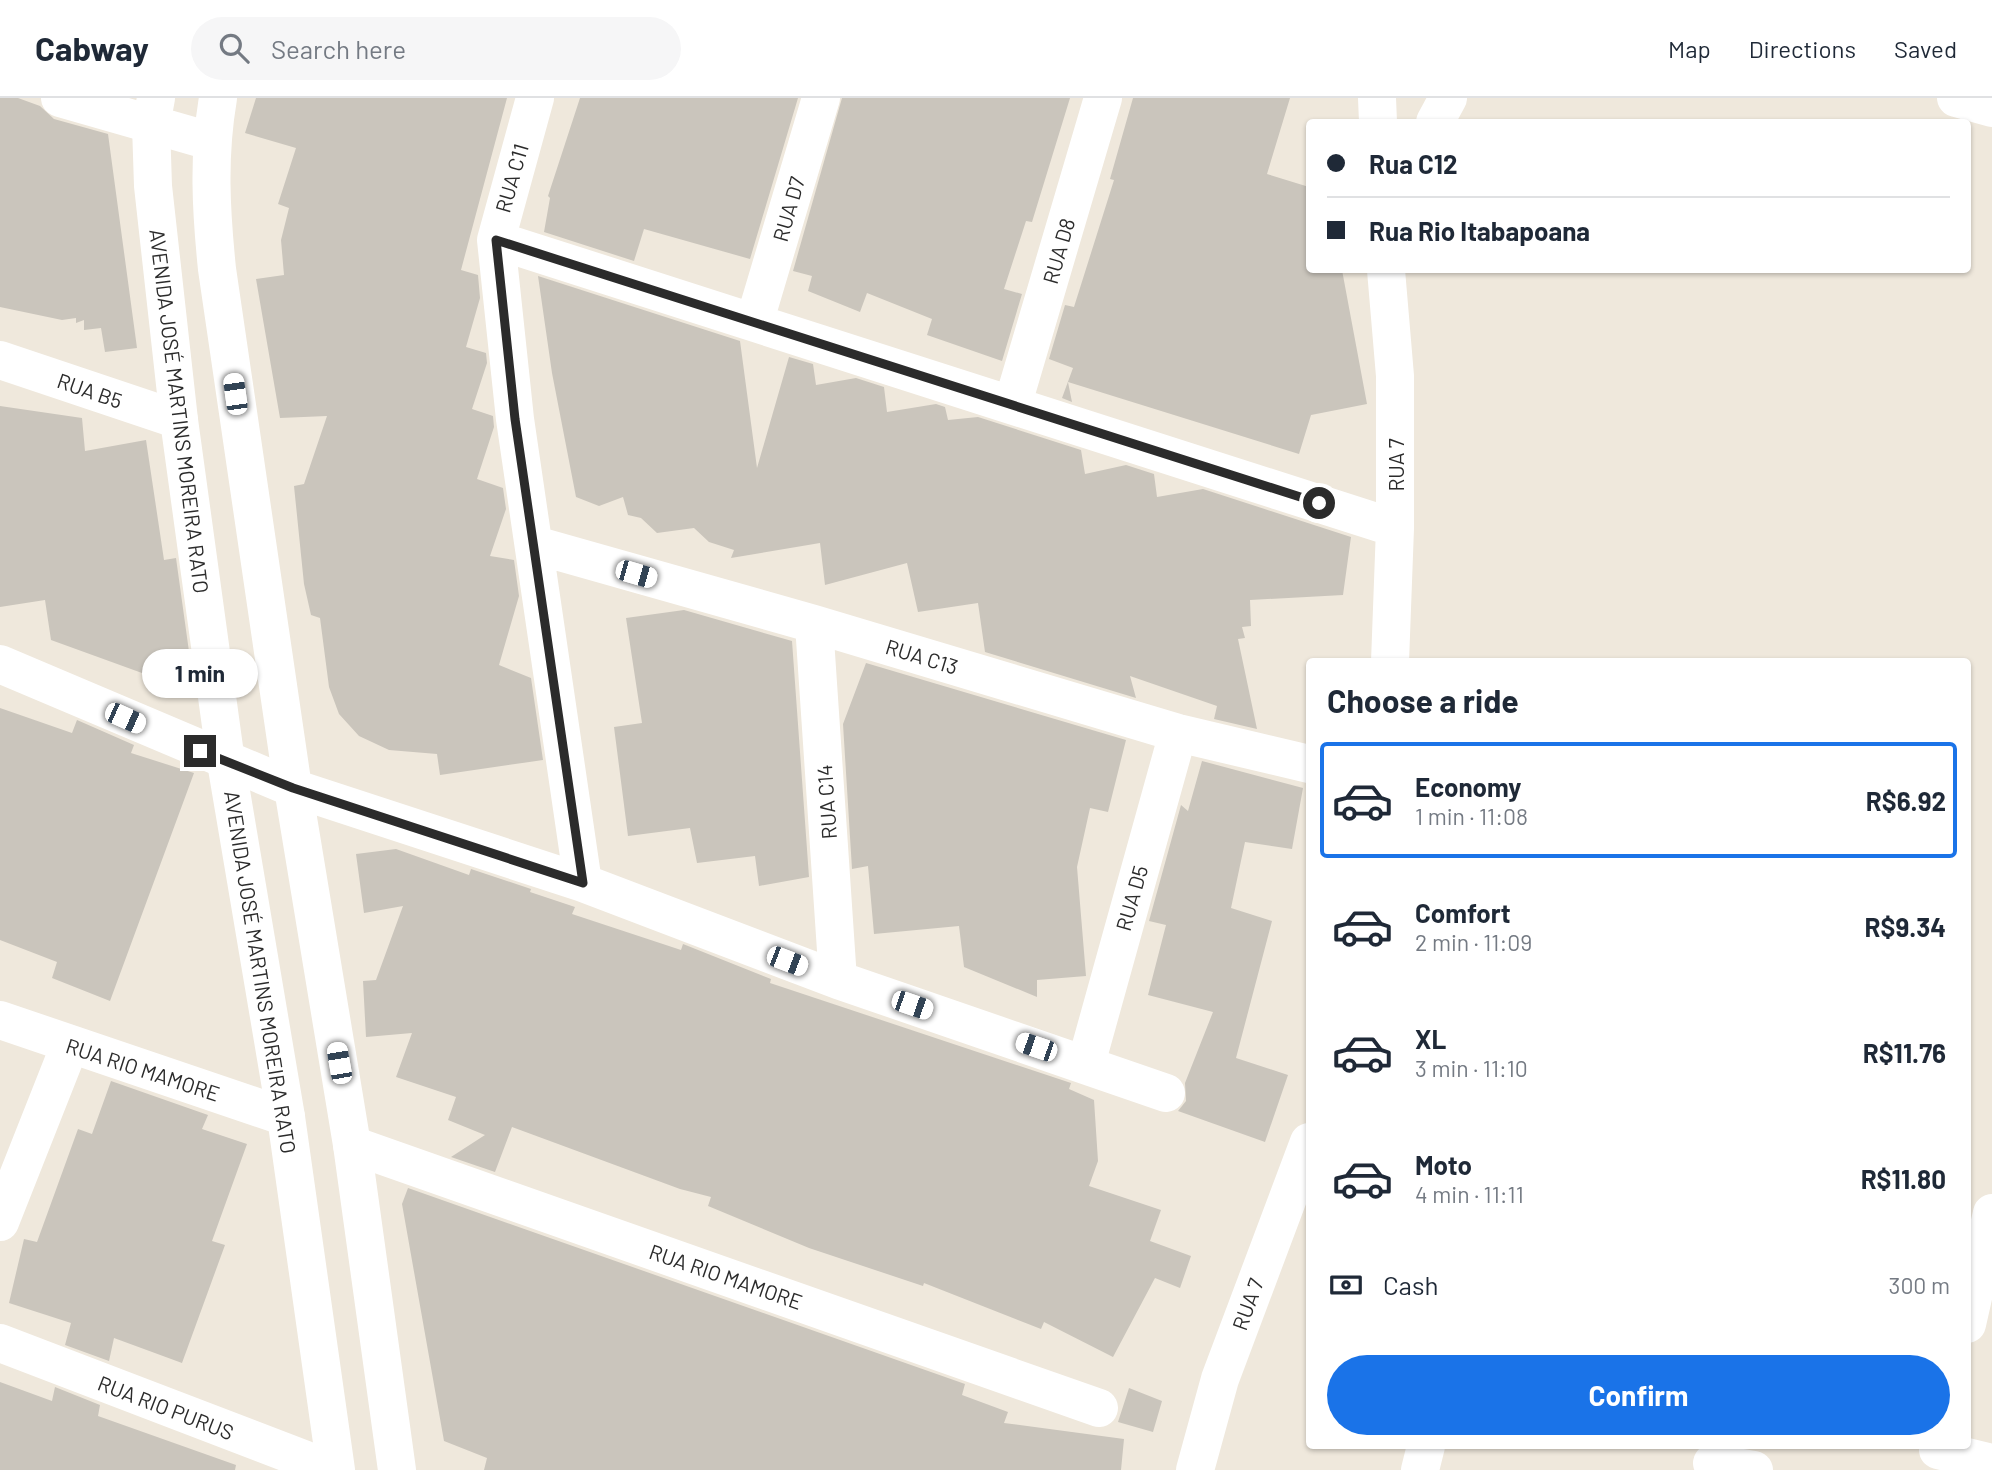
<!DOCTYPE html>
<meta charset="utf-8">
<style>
:root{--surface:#fff;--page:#f6f6f7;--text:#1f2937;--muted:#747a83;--line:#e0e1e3;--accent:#1a73e8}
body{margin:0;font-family:Barlow,sans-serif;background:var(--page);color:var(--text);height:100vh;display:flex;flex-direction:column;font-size:26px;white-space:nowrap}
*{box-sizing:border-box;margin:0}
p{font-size:23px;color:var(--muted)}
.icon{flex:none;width:38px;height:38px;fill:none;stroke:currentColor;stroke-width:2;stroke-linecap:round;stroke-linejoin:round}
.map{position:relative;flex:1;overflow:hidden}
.details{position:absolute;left:1306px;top:560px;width:665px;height:791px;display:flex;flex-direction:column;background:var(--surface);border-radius:7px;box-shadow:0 2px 5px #0004}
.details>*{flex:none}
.top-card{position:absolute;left:1306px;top:21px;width:665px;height:154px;border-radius:7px;box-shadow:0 2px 5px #0004;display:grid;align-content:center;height:154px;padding:0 21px;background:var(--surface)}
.end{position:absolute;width:32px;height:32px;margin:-16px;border:9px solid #2b2b2b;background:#fff;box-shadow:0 0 0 4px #fff}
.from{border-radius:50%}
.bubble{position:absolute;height:49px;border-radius:24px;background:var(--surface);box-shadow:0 2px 5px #0004;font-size:23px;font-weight:700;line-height:49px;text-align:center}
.car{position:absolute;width:21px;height:42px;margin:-21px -10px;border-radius:9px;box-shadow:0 0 5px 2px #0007;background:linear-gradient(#fff 24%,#345 0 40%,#fff 0 76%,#345 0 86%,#fff 0)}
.top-card b{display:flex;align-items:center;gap:24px;height:66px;font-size:26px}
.top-card b+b{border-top:2px solid var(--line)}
.top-card i{width:18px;height:18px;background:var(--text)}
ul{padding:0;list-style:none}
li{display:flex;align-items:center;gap:21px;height:116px;margin:0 14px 10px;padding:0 7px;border:4px solid transparent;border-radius:7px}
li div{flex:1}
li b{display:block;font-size:26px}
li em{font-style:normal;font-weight:700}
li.selected{border-color:var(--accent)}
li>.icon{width:63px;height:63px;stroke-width:1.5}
h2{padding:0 21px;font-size:32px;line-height:84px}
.pay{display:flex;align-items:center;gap:18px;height:77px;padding:0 21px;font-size:26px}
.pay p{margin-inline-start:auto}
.button{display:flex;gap:14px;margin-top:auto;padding:14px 21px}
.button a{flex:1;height:80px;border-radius:42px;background:var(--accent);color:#fff;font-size:28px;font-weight:700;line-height:80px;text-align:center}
header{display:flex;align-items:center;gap:42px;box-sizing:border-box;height:98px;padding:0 35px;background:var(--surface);border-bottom:2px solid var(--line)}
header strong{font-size:33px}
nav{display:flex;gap:38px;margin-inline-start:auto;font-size:24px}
.search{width:490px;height:63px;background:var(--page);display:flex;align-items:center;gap:18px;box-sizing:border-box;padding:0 24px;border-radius:38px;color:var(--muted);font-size:26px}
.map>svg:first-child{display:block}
.building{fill:#cac5bc}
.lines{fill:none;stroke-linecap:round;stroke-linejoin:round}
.minor{stroke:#fff;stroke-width:38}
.tertiary{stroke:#fff;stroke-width:38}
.route{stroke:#2b2b2b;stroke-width:9}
.labels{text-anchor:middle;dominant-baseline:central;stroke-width:6;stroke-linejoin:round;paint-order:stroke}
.street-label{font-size:21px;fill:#2b2b2b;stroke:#fff}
</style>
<header>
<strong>Cabway</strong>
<div class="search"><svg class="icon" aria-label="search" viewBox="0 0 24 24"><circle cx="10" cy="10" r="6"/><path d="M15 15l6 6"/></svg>Search here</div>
<nav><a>Map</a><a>Directions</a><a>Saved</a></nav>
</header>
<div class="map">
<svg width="1992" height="1372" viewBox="0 0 1992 1372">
<rect width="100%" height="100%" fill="#efe8dc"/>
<path class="building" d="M 0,0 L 18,0 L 40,8 L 54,21 L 108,36 L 137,250 L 105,254 L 101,230 L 84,232 L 84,222 L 76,225 L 76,220 L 62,222 L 0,209 Z
M 256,0 L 507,0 L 461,172 L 478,177 L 480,200 L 466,249 L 486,255 L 487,265 L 472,311 L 493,318 L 494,329 L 477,381 L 503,390 L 506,411 L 490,458 L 514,462 L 519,498 L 499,567 L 531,580 L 543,662 L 440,677 L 437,656 L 389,652 L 359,638 L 339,616 L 329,589 L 320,520 L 311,517 L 304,486 L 294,388 L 304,386 L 327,318 L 280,320 L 256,181 L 284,177 L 281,142 L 289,110 L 278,106 L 296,50 L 245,35 Z
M 580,0 L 798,0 L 750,161 L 644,131 L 634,163 L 544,134 L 550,100 L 548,98 Z
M 842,0 L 1070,0 L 1032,124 L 1026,123 L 1004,191 L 1022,196 L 1002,263 L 927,237 L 932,221 L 867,195 L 860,214 L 808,193 L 812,178 L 793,173 Z
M 1133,0 L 1290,0 L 1267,76 L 1309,89 L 1309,172 L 1342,172 L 1367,306 L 1311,317 L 1299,356 L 1068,284 L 1072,304 L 1062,300 L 1073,270 L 1049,261 L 1065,207 L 1074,209 L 1114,82 L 1110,81 Z
M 538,178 L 740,243 L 757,370 L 789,259 L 813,266 L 816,287 L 856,280 L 884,289 L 887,314 L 936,306 L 945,309 L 948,322 L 978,319 L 1081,352 L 1085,376 L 1126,367 L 1154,376 L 1157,399 L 1203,391 L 1351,439 L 1343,497 L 1250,502 L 1251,528 L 1242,529 L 1245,540 L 1238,541 L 1257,631 L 1214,621 L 1217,608 L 1130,578 L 1136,600 L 985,554 L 978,505 L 918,514 L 907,465 L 825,487 L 820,445 L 731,460 L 734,452 L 709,444 L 694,430 L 657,435 L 641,420 L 628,417 L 623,399 L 599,408 L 576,399 L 552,275 Z
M 0,308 L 82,320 L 85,353 L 146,342 L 164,462 L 176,460 L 191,568 L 184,578 L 175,574 L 153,579 L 51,542 L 45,502 L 0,509 Z
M 684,512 L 792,543 L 809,779 L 759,788 L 755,758 L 697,765 L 690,730 L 628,738 L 614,629 L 642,625 L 626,520 Z
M 866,565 L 1126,642 L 1108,714 L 1090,710 L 1077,769 L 1086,878 L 1037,882 L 1037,899 L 964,869 L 959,828 L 874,836 L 868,768 L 852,771 L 843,626 Z
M 0,610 L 72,635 L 77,622 L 134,647 L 131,655 L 194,675 L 110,903 L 52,880 L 57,864 L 0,842 Z
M 1202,663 L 1303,690 L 1292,751 L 1245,744 L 1231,810 L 1272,823 L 1236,960 L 1288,977 L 1265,1044 L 1178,1013 L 1186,1003 L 1185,985 L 1213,914 L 1148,897 L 1166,827 L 1149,823 L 1181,707 L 1188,713 Z
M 396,751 L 469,777 L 471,771 L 531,791 L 530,794 L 575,809 L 572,816 L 681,852 L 683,846 L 771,881 L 770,885 L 1071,985 L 1069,991 L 1094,1002 L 1098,1063 L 1089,1088 L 1161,1112 L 1150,1143 L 1191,1158 L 1180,1190 L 1155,1180 L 1113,1259 L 1044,1224 L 1041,1231 L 924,1185 L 923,1188 L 809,1150 L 708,1108 L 711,1099 L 680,1091 L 512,1029 L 495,1074 L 451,1059 L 485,1037 L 448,1022 L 456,999 L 396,979 L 412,935 L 366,939 L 363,883 L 376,882 L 403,808 L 364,815 L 356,756 Z
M 111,983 L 208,1017 L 202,1031 L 247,1046 L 212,1143 L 225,1147 L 182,1265 L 114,1240 L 109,1263 L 65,1247 L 71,1225 L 9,1205 L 24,1141 L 37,1144 L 78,1031 L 92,1036 Z
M 408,1090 L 965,1286 L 962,1297 L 1008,1314 L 1004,1325 L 1124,1341 L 1121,1372 L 484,1372 L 487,1360 L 444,1343 L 402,1106 Z
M 0,1284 L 52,1303 L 55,1289 L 100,1307 L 98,1318 L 236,1367 L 235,1372 L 0,1372 Z
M 1129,1290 L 1162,1303 L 1153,1334 L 1118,1324 Z"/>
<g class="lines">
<path class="minor" d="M 60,0 L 210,43
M 535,0 L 496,142 L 515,321 L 583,785
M 1377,0 L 1378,24
M 1956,0 L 1992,10
M 1435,24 L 1448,0
M 496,142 L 1395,430
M 1386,172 L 1395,278 L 1395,430 L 1390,564
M 755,222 L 821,0
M 0,262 L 179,322
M 1013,305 L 1103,0
M 535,447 L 814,526 L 1178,635 L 1309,666
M 814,526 L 838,882
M 0,566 L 293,690 L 583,785 L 838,882 L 1166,995
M 0,922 L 286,1019
M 1086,966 L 1178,635
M 352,1047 L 1099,1310
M 0,1124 L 70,947
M 1967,1226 L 1992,1115
M 0,1245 L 332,1372
M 1938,1352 L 1992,1365
M 1712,1365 L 1754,1372
M 1195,1372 L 1220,1281 L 1309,1044
M 1420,1372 L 1426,1348"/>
<path class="tertiary" d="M 156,0 L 151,27 L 153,88 L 179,322 L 226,664 L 286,1019 L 336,1372
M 218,0 C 208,59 211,112 217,171 L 293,690 L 352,1047 L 397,1372"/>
</g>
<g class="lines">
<path class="route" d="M 200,653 L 293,690 L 583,785 L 515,321 L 496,142 L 1319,405"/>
</g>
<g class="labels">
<g class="street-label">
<text transform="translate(511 80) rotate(-74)">RUA C11</text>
<text transform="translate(788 111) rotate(-74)">RUA D7</text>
<text transform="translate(1058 153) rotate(-74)">RUA D8</text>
<text transform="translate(90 292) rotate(19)">RUA B5</text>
<text transform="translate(180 313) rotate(83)">AVENIDA JOSÉ MARTINS MOREIRA RATO</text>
<text transform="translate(1395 367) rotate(-90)">RUA 7</text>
<text transform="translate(922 558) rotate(17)">RUA C13</text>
<text transform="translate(826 704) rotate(-94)">RUA C14</text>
<text transform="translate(1131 800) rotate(-74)">RUA D5</text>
<text transform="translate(261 874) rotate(81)">AVENIDA JOSÉ MARTINS MOREIRA RATO</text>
<text transform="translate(143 971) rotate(18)">RUA RIO MAMORE</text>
<text transform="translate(726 1178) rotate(19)">RUA RIO MAMORE</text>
<text transform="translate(1247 1206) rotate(-70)">RUA 7</text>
<text transform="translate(166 1309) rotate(21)">RUA RIO PURUS</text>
</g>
</g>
</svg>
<i class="end from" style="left:1319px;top:405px"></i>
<i class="end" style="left:200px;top:653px"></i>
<div class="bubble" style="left:142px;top:551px;width:116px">1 min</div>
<i class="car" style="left:235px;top:296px;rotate:352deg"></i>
<i class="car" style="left:636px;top:476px;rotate:106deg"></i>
<i class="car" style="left:125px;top:620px;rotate:114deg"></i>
<i class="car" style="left:787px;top:863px;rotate:111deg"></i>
<i class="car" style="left:912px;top:907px;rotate:109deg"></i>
<i class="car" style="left:1036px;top:949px;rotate:289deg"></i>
<i class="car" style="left:339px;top:965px;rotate:350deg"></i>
<div class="top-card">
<b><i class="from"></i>Rua C12</b>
<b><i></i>Rua Rio Itabapoana</b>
</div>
<section class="details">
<h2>Choose a ride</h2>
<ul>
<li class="selected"><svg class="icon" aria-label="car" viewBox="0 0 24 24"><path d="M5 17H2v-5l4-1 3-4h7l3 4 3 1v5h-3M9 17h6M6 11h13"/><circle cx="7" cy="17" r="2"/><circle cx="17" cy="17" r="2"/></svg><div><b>Economy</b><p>1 min · 11:08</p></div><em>R$6.92</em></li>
<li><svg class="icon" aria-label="car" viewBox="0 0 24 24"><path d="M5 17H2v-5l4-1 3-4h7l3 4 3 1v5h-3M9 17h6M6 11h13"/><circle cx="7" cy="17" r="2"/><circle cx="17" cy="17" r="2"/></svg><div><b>Comfort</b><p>2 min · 11:09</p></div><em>R$9.34</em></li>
<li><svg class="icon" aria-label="car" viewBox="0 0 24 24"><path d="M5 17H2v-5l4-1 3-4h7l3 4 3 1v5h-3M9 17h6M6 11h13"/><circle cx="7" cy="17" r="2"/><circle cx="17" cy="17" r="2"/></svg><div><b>XL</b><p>3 min · 11:10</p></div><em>R$11.76</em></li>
<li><svg class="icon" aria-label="car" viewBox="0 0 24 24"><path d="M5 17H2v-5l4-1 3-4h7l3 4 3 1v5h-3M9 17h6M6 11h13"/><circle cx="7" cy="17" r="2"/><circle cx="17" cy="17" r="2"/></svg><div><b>Moto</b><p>4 min · 11:11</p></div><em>R$11.80</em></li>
</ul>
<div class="pay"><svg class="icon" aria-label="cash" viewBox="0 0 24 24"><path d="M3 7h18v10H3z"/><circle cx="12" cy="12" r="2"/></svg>Cash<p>300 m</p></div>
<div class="button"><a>Confirm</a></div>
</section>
</div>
